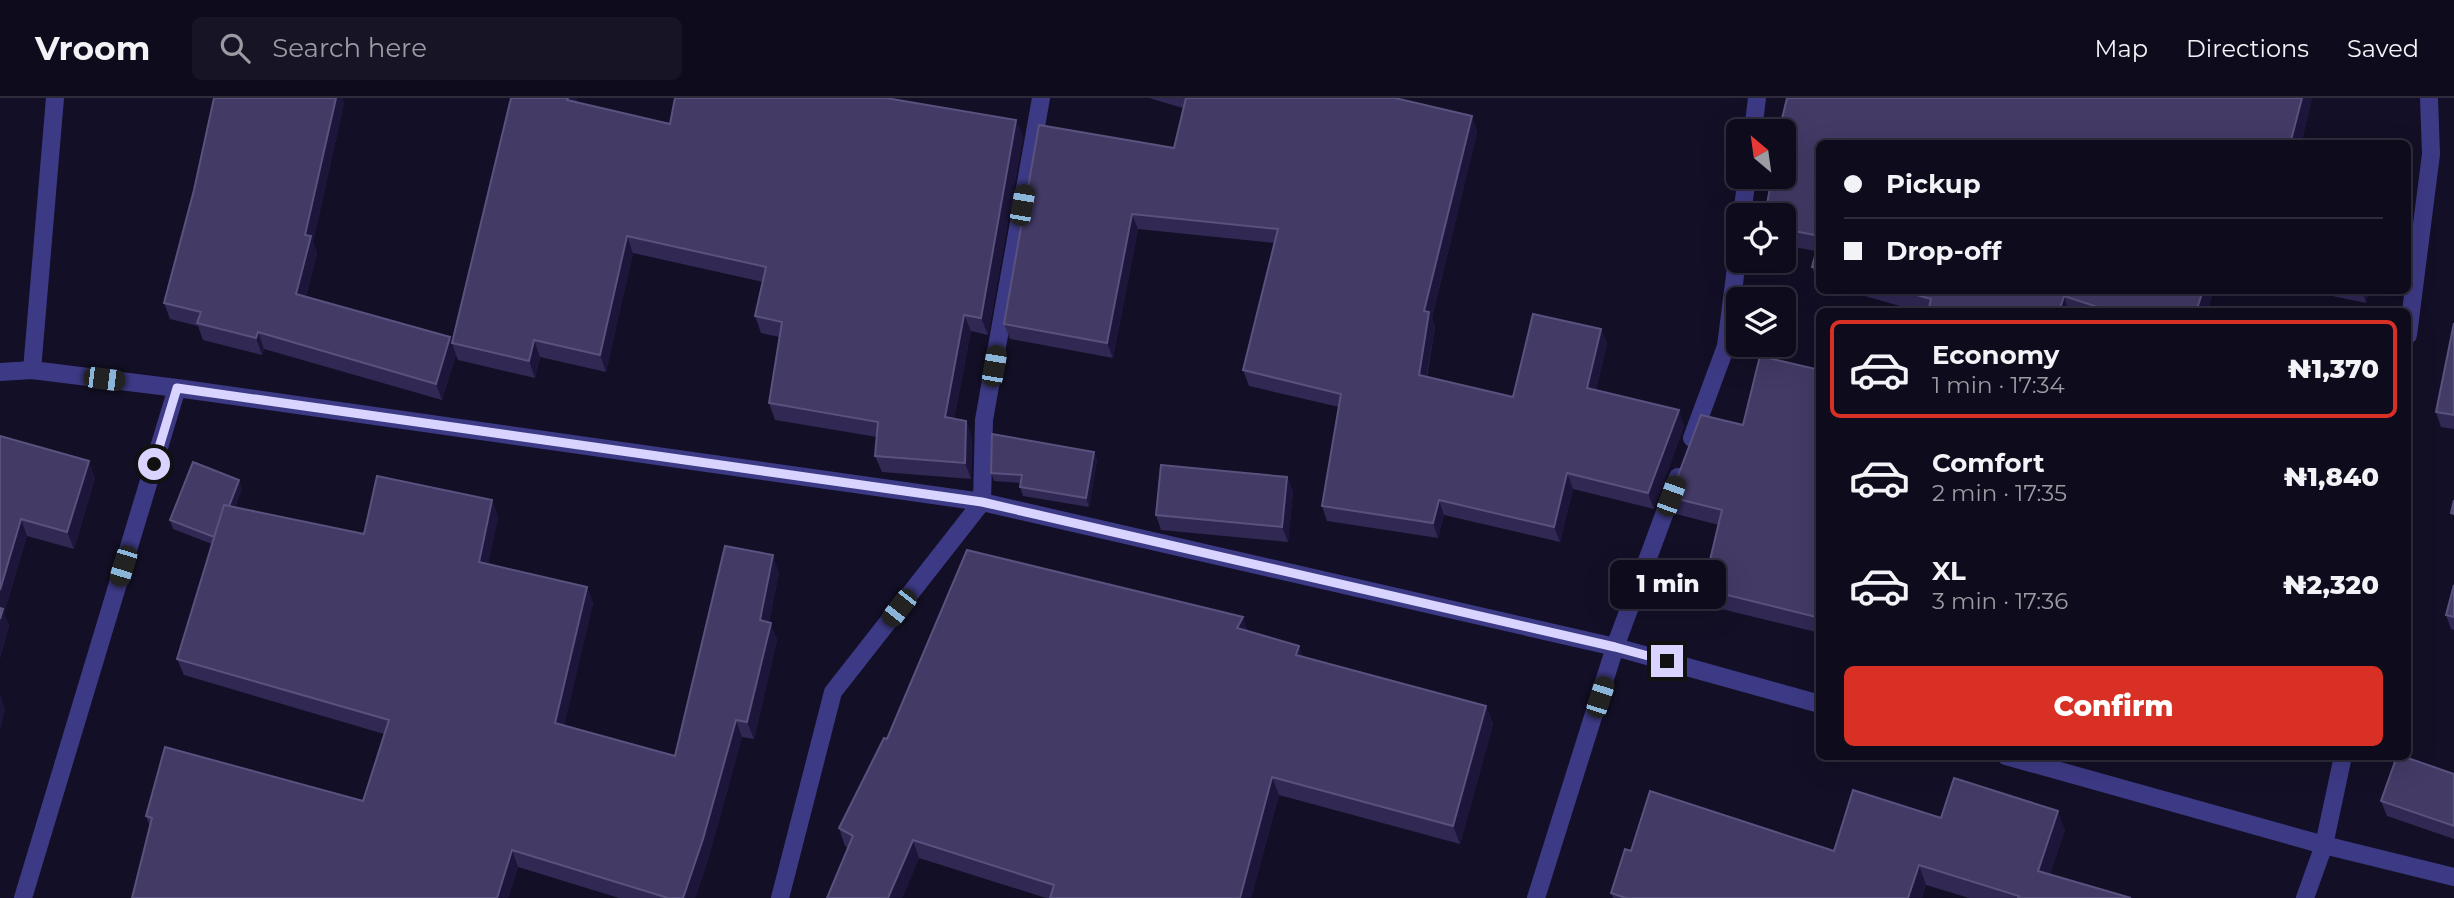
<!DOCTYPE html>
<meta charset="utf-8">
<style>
:root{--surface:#0e0b1c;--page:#171425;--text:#f1f3f6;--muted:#9b9ba3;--line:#2e2b3b;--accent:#d93025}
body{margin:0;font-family:Montserrat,sans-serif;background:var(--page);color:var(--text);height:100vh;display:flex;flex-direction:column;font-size:26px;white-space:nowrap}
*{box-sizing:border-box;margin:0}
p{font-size:23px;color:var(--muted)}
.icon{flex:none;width:38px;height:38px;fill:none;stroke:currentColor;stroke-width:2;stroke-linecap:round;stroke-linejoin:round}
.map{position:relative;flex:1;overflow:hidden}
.panel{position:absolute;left:1816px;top:210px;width:595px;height:452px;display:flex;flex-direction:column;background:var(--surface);border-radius:10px;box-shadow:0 7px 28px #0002,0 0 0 2px var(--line)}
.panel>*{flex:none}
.top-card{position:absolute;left:1816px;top:42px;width:595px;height:154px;border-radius:10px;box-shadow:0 7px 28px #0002,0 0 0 2px var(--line);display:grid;align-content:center;height:154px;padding:0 28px;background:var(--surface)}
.needle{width:46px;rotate:331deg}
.fabs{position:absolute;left:1726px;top:21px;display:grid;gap:14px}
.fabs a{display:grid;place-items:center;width:70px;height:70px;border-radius:10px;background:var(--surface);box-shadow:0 7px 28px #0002,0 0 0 2px var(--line);font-size:35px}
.end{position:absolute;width:32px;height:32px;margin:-16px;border:9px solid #d9d4ff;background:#111;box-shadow:0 0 0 4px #111}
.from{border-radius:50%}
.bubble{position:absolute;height:49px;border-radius:10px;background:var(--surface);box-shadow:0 7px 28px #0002,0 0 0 2px var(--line);font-size:23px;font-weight:800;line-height:49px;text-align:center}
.car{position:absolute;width:21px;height:42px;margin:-21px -10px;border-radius:9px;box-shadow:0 0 5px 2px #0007;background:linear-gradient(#222 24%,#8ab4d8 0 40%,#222 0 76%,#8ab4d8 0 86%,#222 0)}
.top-card b{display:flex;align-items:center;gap:24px;height:66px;font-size:26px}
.top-card b+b{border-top:2px solid var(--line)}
.top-card i{width:18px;height:18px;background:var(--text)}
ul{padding:12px 0 0;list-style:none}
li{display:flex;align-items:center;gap:21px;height:98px;margin:0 14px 10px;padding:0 14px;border:4px solid transparent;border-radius:10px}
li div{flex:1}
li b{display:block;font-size:26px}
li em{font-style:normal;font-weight:800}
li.active{border-color:var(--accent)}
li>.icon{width:63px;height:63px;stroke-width:1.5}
.primary-button{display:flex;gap:14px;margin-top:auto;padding:14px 28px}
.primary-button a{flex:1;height:80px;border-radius:10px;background:var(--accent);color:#fff;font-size:28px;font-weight:800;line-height:80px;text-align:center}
header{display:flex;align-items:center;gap:42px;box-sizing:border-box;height:98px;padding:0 35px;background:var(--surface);border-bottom:2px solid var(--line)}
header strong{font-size:33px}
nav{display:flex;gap:38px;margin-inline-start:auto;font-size:24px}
.search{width:490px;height:63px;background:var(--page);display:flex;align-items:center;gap:18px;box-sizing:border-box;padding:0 24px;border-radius:10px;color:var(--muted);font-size:26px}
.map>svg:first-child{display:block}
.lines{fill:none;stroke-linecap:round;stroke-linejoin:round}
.minor{stroke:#3d3a85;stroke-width:18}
.wall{fill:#312854}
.shaded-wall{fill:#1d163a}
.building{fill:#433a66;stroke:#5a527e;stroke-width:2}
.route{stroke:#d9d4ff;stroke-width:9}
</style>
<header>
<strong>Vroom</strong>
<div class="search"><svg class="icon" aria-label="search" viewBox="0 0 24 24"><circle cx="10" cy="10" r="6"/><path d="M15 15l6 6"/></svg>Search here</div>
<nav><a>Map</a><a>Directions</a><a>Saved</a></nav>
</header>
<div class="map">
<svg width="2454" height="800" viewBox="0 0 2454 800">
<rect width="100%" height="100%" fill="#130f26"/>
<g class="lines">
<path class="minor" d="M 1753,33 L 1757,0
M 1742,117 L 1747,79
M 2408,237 L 2431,56 L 2429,0
M 32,272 L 55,0
M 0,274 L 32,272 L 177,290 L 982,404 L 1615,549 L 1820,606
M 1692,340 L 1726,248 L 1738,154
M 2006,658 L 2324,747 L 2454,779
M 23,800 L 177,290
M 780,800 L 833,594 L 982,404 L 984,322 L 1041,0
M 1536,800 L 1615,549 L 1678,379
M 2305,800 L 2324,747 L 2343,658"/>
</g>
<path class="wall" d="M 1149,0 L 1395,0 L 1472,18 L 1477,34 L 1432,220 L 1435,229 L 1427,279 L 1513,299 L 1601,231 L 1607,246 L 1596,292 L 1684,328 L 1654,411 L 1573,391 L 1560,444 L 1444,417 L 1438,440 L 1327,423 L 1322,408 L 1339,309 L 1249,288 L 1243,272 L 1275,145 L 1138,131 L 1113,260 L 1010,241 L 1004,226 L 1174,50 L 1183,10 Z
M 1787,0 L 2312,0 L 2301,46 L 1820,46 L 1820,186 L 1818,186 L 1812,169 L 1816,153 L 1783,147 Z
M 577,4 L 670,26 L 1016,22 L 1023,39 L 988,237 L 971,233 L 954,321 L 966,323 L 972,340 L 971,381 L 882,374 L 875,358 L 877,339 L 775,322 L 769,305 L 779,239 L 761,235 L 755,218 L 763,184 L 633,155 L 606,274 L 540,259 L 535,280 L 458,262 L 456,257 L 442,302 L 264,251 L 262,257 L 203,242 L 198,228 L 170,221 L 164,205 L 344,5 L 313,144 L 317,155 L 306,198 L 452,244 Z
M 1844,192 L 2214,192 L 2207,214 L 1921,214 Z
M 2304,192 L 2369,192 L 2366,205 Z
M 2454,225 L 2454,331 L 2441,329 L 2436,314 Z
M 1820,272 L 1820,535 L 1709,508 L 1703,491 L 1719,427 L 1676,416 L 1670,399 L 1743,327 Z
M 0,338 L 95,380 L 74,451 L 27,438 L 4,515 L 9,528 L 0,560 Z
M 1094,354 L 1097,362 L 1089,409 L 1023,398 L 1020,389 L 1021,385 L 994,383 L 991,375 Z
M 1287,379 L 1293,394 L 1288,444 L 1161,432 L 1156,417 Z
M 242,390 L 235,409 L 364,436 L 492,402 L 498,419 L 488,466 L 587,489 L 593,505 L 564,627 L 675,658 L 779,474 L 769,524 L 777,542 L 754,641 L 742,639 L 709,758 L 695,800 L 619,800 L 518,769 L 508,800 L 132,800 L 150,729 L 146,718 L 363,703 L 384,636 L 184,577 L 177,561 L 212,446 L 173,431 L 170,422 Z
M 2454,487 L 2454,532 L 2451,531 L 2446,517 Z
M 1248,533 L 1299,548 L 1303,559 L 1486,608 L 1493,626 L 1460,746 L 1279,697 L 1251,800 L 1046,800 L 919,760 L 902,800 L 827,800 L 848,750 L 845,748 L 839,730 L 887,641 Z
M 2454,676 L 2454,741 L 2387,718 L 2381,703 Z
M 1941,720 L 2065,732 L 2050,776 L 2131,800 L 1969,800 L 1926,787 L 1922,800 L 1613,800 L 1611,795 L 1834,753 Z"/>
<path class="shaded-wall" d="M 336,0 L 343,0 L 344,5 L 313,144 L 317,155 L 302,212 L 296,196 L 305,137 Z
M 568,0 L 578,0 L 573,19 L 567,2 Z
M 2302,0 L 2312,0 L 2301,46 L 2290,46 Z
M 1472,18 L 1477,34 L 1432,220 L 1435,229 L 1424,292 L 1419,277 L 1424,213 Z
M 1016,22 L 1023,39 L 988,237 L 981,220 Z
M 1132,116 L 1138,131 L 1113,260 L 1107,245 Z
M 627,138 L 633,155 L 606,274 L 600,257 Z
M 2203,192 L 2214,192 L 2207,214 L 2196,214 Z
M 2362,192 L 2369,192 L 2366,205 Z
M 2064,198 L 2069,214 L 2059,214 Z
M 964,217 L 971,233 L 951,336 L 945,319 Z
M 1601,231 L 1607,246 L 1593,305 L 1587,290 Z
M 258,234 L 264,251 L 262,257 L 256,240 Z
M 450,239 L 456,257 L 442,302 L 436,286 Z
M 534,242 L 540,259 L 535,280 L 529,263 Z
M 1679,312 L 1684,328 L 1654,411 L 1648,395 Z
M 966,323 L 972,340 L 971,381 L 965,365 Z
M 1094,354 L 1097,362 L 1089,409 L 1086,400 Z
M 89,363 L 95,380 L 74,451 L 67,434 Z
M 1567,375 L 1573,391 L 1560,444 L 1554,429 Z
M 1287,379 L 1293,394 L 1288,444 L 1282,429 Z
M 239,382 L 242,390 L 219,448 L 216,440 Z
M 492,402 L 498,419 L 485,480 L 479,464 Z
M 1439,402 L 1444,417 L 1438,440 L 1433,425 Z
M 21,421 L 27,438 L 4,515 L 9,528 L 0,560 L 0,492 Z
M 773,457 L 779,474 L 766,539 L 760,522 Z
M 587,489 L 593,505 L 561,642 L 555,625 Z
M 1243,519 L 1250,537 L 1237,530 Z
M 771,525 L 777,542 L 754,641 L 747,624 Z
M 1299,548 L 1306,566 L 1296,557 Z
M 0,596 L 5,611 L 0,633 Z
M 1486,608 L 1493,626 L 1460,746 L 1453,728 Z
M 736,622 L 742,639 L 709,758 L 695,800 L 683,800 Z
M 1272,679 L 1279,697 L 1251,800 L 1240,800 Z
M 2058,713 L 2065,732 L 2045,792 L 2038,773 Z
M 913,742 L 919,760 L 902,800 L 888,800 Z
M 512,752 L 518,769 L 508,800 L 497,800 Z
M 1919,767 L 1926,787 L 1922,800 L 1908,800 Z"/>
<path class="building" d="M 214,0 L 336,0 L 305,137 L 311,138 L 296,196 L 450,239 L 436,286 L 258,234 L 256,240 L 197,225 L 201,214 L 164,205 L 194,92 Z
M 511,0 L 568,0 L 567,2 L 670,26 L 675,0 L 886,0 L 1016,22 L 981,220 L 964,217 L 945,319 L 966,323 L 965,365 L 875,358 L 878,324 L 769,305 L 782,224 L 755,218 L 766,169 L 627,138 L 600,257 L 534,242 L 529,263 L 452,245 Z
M 1186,0 L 1395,0 L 1472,18 L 1424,213 L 1429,214 L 1419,277 L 1513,299 L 1533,216 L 1601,231 L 1587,290 L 1679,312 L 1648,395 L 1567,375 L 1554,429 L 1439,402 L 1433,425 L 1322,408 L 1341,296 L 1243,272 L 1278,131 L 1132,116 L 1107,245 L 1004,226 L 1039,27 L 1174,50 Z
M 1787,0 L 2302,0 L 2290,46 L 1820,46 L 1820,138 L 1783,131 L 1783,117 L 1765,117 L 1772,79 L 1783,79 L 1783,33 L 1779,33 Z
M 1820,139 L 1820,171 L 1812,169 Z
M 1899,192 L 2203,192 L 2196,214 L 2113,214 L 2064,198 L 2059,214 L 1928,214 L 1931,201 Z
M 2454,225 L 2454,317 L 2436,314 Z
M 1760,258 L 1820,272 L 1820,520 L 1703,491 L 1722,412 L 1670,399 L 1701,317 L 1743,327 Z
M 992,336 L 1094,354 L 1086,400 L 1020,389 L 1022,377 L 991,375 Z
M 0,338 L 89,363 L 67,434 L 21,421 L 0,492 Z
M 193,364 L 239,382 L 229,408 L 224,407 L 214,439 L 170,422 Z
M 1161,367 L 1287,379 L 1282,429 L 1156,417 Z
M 377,378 L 492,402 L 479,464 L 587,489 L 555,625 L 675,658 L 725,448 L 773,457 L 760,522 L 771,525 L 747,624 L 736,622 L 703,741 L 683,800 L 668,800 L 512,752 L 497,800 L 132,800 L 152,720 L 146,718 L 165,649 L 363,703 L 389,622 L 177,561 L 224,407 L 364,436 Z
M 2454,402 L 2454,416 L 2451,415 Z
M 967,452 L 1243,519 L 1237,530 L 1299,548 L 1296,557 L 1486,608 L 1453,728 L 1272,679 L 1240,800 L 1050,800 L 1054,787 L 913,742 L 888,800 L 827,800 L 853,738 L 839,730 L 884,640 L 887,641 Z
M 2454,487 L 2454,519 L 2446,517 Z
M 0,510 L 3,511 L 0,521 Z
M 2397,658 L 2402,658 L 2454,676 L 2454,728 L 2381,703 Z
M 1954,680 L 2058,713 L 2038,773 L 2131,800 L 2018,800 L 2019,798 L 1919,767 L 1908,800 L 1626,800 L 1611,795 L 1625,751 L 1631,753 L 1650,693 L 1834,753 L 1853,692 L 1941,720 Z"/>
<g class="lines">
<path class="route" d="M 154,366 L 177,290 L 982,404 L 1615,549 L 1667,563"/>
</g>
</svg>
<div class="fabs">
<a><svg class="needle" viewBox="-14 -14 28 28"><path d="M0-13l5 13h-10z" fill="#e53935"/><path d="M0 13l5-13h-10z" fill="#9b9ba3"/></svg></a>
<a><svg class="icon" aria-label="locate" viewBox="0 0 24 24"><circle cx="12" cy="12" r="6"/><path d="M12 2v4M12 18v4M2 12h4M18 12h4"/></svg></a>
<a><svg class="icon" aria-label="layers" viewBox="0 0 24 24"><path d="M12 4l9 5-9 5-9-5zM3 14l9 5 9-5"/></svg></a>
</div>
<i class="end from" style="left:154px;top:366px"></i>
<i class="end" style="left:1667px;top:563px"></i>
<div class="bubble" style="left:1610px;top:462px;width:116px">1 min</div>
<i class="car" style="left:1022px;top:107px;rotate:10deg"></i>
<i class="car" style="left:994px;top:268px;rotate:10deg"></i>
<i class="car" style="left:104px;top:281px;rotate:97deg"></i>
<i class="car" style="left:1671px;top:398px;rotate:20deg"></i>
<i class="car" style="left:123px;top:468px;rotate:197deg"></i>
<i class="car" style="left:899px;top:510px;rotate:218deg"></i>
<i class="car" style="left:1600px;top:599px;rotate:18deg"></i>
<div class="top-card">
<b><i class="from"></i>Pickup</b>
<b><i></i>Drop-off</b>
</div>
<section class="panel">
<ul>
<li class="active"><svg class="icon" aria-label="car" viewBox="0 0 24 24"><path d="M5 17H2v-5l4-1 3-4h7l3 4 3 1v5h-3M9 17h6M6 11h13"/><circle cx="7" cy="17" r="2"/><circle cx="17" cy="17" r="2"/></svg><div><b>Economy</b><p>1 min · 17:34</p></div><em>₦1,370</em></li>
<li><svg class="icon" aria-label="car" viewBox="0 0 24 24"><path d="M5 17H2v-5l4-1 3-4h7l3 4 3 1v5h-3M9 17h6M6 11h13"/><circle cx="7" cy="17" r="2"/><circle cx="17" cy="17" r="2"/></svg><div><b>Comfort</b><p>2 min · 17:35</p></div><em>₦1,840</em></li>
<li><svg class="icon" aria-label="car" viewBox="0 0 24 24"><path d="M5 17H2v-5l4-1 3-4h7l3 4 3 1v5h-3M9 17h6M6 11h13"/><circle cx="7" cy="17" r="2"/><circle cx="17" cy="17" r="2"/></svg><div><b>XL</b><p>3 min · 17:36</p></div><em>₦2,320</em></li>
</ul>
<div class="primary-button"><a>Confirm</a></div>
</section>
</div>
